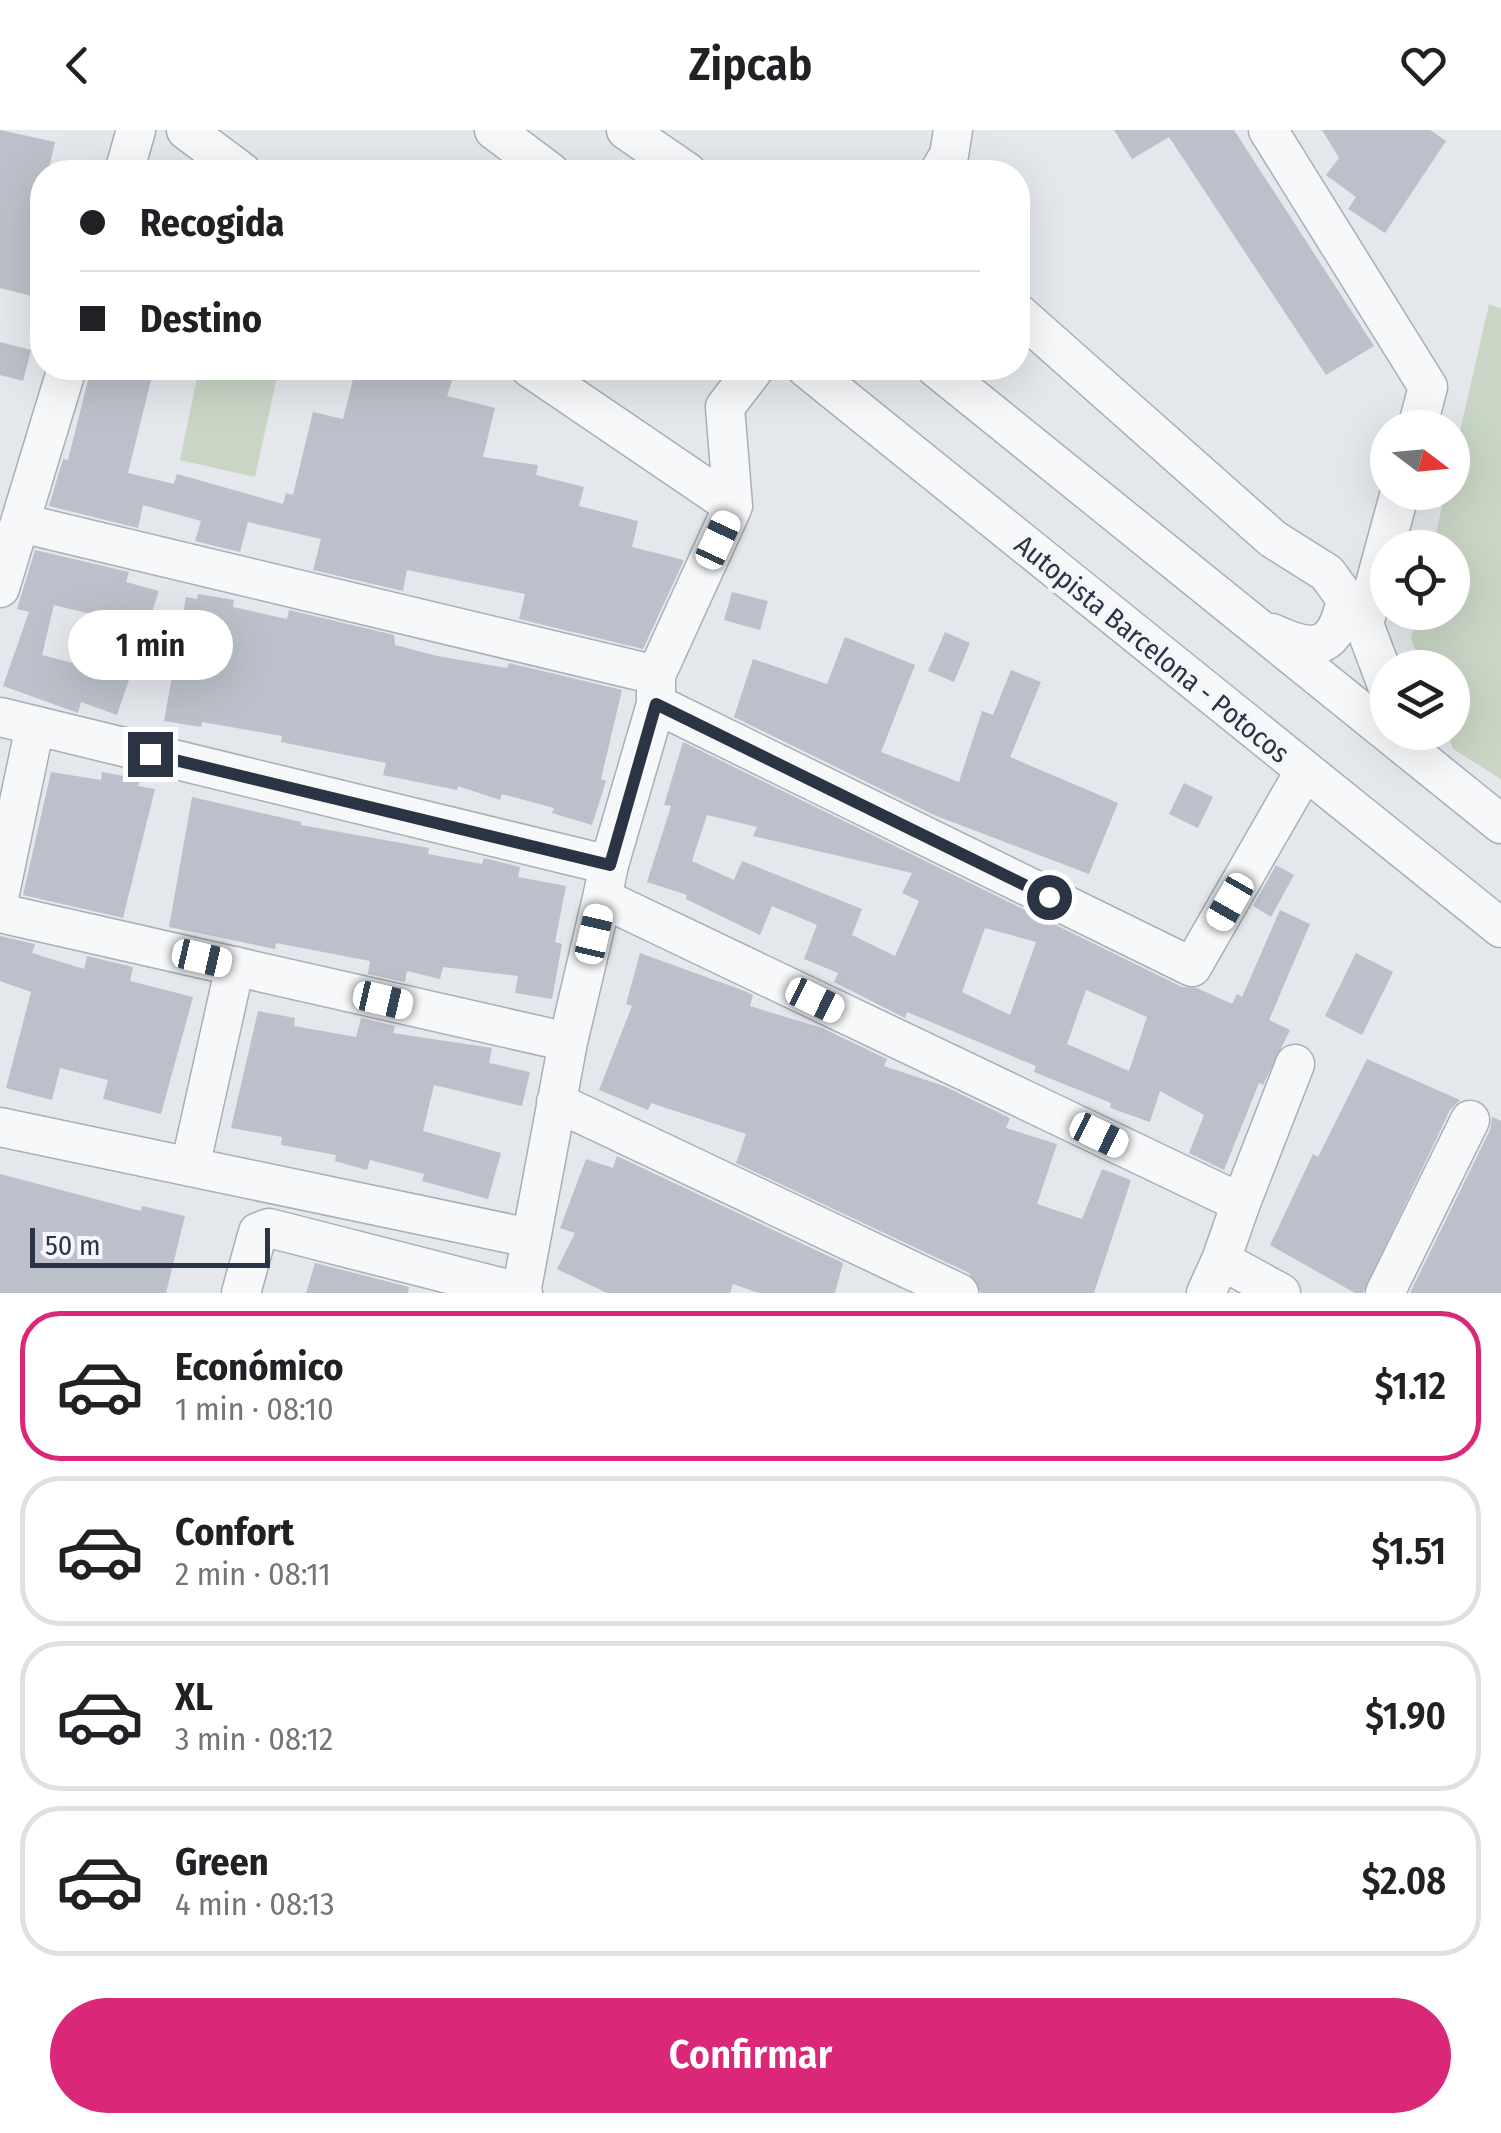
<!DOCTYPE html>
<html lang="es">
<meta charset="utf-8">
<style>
:root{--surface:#fff;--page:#f6f6f6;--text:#202124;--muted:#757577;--line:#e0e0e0;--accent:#db2777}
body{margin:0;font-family:"Fira Sans Condensed",sans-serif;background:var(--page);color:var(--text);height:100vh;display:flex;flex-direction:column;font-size:38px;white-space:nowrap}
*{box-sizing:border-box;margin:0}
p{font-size:32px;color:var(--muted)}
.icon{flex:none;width:55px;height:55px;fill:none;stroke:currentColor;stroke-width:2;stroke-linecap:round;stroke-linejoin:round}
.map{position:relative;height:1163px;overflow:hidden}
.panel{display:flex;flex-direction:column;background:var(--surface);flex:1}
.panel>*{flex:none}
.guide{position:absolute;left:30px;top:30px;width:1000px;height:220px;border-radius:40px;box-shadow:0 10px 40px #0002;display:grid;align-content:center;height:220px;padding:0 50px;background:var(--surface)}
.needle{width:65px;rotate:106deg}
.buttons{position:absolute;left:1370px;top:280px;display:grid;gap:20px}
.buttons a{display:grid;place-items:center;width:100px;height:100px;border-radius:50%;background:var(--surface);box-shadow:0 10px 40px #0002;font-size:50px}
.scale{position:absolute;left:30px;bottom:25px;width:240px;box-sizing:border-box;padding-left:10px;border:5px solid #2b3445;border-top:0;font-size:28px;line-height:35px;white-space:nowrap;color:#2b3445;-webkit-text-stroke:8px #f4f6f9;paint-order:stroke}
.end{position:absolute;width:45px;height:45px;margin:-22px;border:12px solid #2b3445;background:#fff;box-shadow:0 0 0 5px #fff}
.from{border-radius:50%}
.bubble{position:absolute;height:70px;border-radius:35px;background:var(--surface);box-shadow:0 10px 40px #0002;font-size:32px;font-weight:600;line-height:70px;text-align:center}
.car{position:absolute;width:30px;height:60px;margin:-30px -15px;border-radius:12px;box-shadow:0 0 8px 2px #0007;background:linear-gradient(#fff 24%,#345 0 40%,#fff 0 76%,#345 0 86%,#fff 0)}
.guide b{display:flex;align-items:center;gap:35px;height:95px;font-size:38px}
.guide b+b{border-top:2px solid var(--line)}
.guide i{width:25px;height:25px;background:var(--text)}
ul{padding:18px 0 0;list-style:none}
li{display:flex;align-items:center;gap:30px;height:150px;margin:0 20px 15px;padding:0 30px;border:5px solid var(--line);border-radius:40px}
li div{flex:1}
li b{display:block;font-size:38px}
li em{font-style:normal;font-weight:600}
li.active{border-color:var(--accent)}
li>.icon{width:90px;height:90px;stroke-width:1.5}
.primary-button{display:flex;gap:20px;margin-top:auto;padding:20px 50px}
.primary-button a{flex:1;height:115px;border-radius:60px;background:var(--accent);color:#fff;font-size:40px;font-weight:600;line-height:115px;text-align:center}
header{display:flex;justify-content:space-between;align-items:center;height:130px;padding:0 50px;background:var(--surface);font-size:45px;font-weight:600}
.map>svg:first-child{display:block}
.green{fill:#c9d6c5}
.building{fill:#bbc0ca;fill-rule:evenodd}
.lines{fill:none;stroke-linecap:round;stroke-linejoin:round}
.minor-casing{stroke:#a9aeb7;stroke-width:41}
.minor{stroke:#f7f8fa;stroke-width:38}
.route{stroke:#2b3445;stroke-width:12}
.labels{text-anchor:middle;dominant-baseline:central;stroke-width:8;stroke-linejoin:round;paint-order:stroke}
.street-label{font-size:28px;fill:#2b3445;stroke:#f4f6f9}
</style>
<header><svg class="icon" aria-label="back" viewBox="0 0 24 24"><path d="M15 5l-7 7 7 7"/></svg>Zipcab<svg class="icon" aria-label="heart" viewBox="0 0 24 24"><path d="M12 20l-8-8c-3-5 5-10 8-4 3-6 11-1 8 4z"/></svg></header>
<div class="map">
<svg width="1501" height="1163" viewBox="0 0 1501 1163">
<rect width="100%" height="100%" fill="#e4e7ec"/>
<path class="green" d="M 1489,174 L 1501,179 L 1501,649 L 1453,619 L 1447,603 L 1452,602 L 1452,538 L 1422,537 L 1411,509 L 1417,483 L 1452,482 L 1452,418 L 1433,417 L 1445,363 L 1452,362 L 1453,332 Z
M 199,238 L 279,238 L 255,347 L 180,330 Z"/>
<path class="building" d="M 0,0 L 55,12 L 48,42 L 42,42 L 42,141 L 36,167 L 0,158 Z
M 1114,0 L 1234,0 L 1374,216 L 1326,245 L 1169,7 L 1132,29 Z
M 1322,0 L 1430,0 L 1446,11 L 1385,103 L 1348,79 L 1356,67 L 1326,45 L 1339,28 Z
M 0,212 L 31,220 L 23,251 L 0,245 Z
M 91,238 L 154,238 L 128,343 L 174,354 L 177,344 L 283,374 L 286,363 L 293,365 L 313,282 L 343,289 L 356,238 L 404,244 L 406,238 L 456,238 L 447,266 L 495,278 L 483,327 L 538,335 L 536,345 L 584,357 L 579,376 L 638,391 L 632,417 L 684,430 L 643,519 L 519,489 L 525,464 L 407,440 L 403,461 L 313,440 L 321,409 L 248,392 L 240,422 L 195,411 L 201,391 L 143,375 L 138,398 L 49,376 L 63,329 L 68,330 Z
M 35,420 L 129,442 L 126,452 L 159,461 L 117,585 L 81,572 L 78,583 L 3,556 L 29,482 L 17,479 ZM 54,475 L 107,488 L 95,539 L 42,525 Z
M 732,462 L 768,471 L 760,500 L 724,490 Z
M 198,464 L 234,470 L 233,477 L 287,489 L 289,480 L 394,505 L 395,515 L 437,526 L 507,538 L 509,533 L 622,560 L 601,649 L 606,651 L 592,695 L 552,683 L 554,678 L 502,664 L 500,670 L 458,656 L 457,660 L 383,645 L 386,633 L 281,612 L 282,606 L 202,592 L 201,597 L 164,591 L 186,467 L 197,469 Z
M 945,502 L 970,513 L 954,552 L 928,541 Z
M 845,507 L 915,535 L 881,622 L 959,652 L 982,581 L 993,585 L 1011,540 L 1041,552 L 1010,627 L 1118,673 L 1089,744 L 934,685 L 734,587 L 753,529 L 827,554 Z
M 683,612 L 1182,857 L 1197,858 L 1232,874 L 1237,864 L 1242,867 L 1280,780 L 1310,794 L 1269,890 L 1290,900 L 1263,955 L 1259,953 L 1224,1040 L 1189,1023 L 1204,985 L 1160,961 L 1150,992 L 1110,978 L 1111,973 L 1034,942 L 1036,936 L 907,882 L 905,888 L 834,852 L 838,843 L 804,829 L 817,795 L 772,776 L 760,805 L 686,769 L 687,765 L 647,752 L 671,676 L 664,675 ZM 707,685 L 757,697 L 753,706 L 912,743 L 902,763 L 919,771 L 895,826 L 852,805 L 862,779 L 742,731 L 734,750 L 692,731 ZM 985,798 L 1036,812 L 1010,885 L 962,862 ZM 1086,860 L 1147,887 L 1129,941 L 1067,914 Z
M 51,642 L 101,650 L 102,642 L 140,649 L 138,656 L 155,659 L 123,788 L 23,765 Z
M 1184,653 L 1213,667 L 1198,698 L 1169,684 Z
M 192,667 L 301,692 L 301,695 L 429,718 L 428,724 L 482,734 L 484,728 L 520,737 L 518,747 L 566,756 L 555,812 L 562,814 L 552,869 L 515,863 L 518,846 L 443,837 L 440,849 L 407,841 L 405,852 L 368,844 L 370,831 L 276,813 L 275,819 L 169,797 Z
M 1276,735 L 1294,745 L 1271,787 L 1253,776 Z
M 0,806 L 35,814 L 32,823 L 84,839 L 87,826 L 133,837 L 130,851 L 193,867 L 161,984 L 103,969 L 108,950 L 60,938 L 52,970 L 6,958 L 31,862 L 0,851 Z
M 640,823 L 742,860 L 753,865 L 750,876 L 822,898 L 887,929 L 884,936 L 944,956 L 1010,988 L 1006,998 L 1057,1014 L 1037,1074 L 1082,1089 L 1102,1039 L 1131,1050 L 1094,1163 L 981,1163 L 969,1143 L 736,1033 L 746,1004 L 651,973 L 648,980 L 599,960 L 632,876 L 626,874 Z
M 1356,823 L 1393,842 L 1362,905 L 1325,886 Z
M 258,881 L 295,888 L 294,896 L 356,907 L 361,888 L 395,896 L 393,903 L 492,918 L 489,933 L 530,942 L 522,976 L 434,955 L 423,1001 L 501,1023 L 488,1069 L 422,1051 L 424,1044 L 370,1030 L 367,1040 L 335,1031 L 336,1025 L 281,1015 L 282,1007 L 231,998 Z
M 1367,929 L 1460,970 L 1450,980 L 1363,1163 L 1355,1163 L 1270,1115 L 1313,1024 L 1318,1027 Z
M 1492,987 L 1501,991 L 1501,1163 L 1410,1163 L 1490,1000 Z
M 617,1026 L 843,1133 L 835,1163 L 759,1163 L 733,1154 L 730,1163 L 607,1163 L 557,1139 L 575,1103 L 560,1098 L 586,1029 L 613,1038 Z
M 0,1044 L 141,1081 L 142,1076 L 185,1086 L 166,1163 L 0,1163 Z
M 315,1133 L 409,1157 L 408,1163 L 306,1163 Z"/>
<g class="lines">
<defs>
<path id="minor" d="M 186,0 L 242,42
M 494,0 L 550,42
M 626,0 L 687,42
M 1268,0 L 1428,257 L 1417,298
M 124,42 L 136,0
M 939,42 L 949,25 L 953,0
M 1018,183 L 1273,409 L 1327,443 L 1364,494
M 530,238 L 733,376
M 806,238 L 1501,798
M 936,238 L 1501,694
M 21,393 L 656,545 L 656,574 L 609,735
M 0,458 L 67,238
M 1272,503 C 1317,524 1336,519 1346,468
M 656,545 L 733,376 L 725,277 L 755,238
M 1388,558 L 1364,494 L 1400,362
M 656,574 L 1192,837 L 1304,642
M 0,587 L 609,735 L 602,768 L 1241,1073 L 1221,1130 L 1281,1163
M 0,763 L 35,596
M 0,783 L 568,912
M 556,972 L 959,1163
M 0,997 L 530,1108
M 190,1037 L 235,836
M 1241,1073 L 1295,934
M 241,1163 L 258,1102 L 269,1098 L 523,1163
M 521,1163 L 568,912 L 602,768
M 1206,1163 L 1221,1130
M 1385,1163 L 1470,990"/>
</defs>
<use href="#minor" class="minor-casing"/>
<use href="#minor" class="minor"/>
</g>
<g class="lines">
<path class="route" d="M 150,624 L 610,735 L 656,574 L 1049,767"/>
</g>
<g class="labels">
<g class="street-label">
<text transform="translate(1152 519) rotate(39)">Autopista Barcelona - Potocos</text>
</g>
</g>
</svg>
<div class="buttons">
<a><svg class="needle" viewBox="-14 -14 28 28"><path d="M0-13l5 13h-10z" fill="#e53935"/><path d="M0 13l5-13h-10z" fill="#757577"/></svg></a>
<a><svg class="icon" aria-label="locate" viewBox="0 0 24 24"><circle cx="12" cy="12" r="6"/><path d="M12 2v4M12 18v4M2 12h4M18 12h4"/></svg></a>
<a><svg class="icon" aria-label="layers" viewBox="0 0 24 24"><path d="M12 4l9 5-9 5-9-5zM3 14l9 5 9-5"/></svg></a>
</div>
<div class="scale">50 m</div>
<i class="end from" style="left:1049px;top:767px"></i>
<i class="end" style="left:150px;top:624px"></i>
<div class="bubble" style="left:68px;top:480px;width:165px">1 min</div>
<i class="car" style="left:718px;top:410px;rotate:25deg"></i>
<i class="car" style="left:1230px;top:772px;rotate:210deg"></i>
<i class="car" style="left:594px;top:804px;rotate:13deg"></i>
<i class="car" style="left:202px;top:828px;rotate:103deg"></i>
<i class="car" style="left:383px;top:870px;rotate:103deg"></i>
<i class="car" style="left:815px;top:870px;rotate:116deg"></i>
<i class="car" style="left:1099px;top:1005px;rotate:116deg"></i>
<div class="guide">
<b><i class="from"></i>Recogida</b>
<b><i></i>Destino</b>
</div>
</div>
<section class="panel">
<ul>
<li class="active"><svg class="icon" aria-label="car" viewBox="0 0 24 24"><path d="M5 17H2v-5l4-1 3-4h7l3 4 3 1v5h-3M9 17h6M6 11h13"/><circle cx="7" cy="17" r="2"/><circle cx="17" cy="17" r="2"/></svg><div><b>Económico</b><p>1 min · 08:10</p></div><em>$1.12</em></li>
<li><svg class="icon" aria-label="car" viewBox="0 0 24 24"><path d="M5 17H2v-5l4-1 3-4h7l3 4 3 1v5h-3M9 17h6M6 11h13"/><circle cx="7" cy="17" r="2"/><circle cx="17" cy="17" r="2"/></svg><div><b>Confort</b><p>2 min · 08:11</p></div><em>$1.51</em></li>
<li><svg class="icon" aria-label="car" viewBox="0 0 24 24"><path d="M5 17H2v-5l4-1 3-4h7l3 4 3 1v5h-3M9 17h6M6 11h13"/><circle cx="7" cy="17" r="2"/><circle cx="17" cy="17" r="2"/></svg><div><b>XL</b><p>3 min · 08:12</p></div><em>$1.90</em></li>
<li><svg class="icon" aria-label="car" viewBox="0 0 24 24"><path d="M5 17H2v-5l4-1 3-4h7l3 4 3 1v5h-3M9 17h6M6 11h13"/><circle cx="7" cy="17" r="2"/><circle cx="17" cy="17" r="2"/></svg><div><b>Green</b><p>4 min · 08:13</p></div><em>$2.08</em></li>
</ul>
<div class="primary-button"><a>Confirmar</a></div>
</section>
